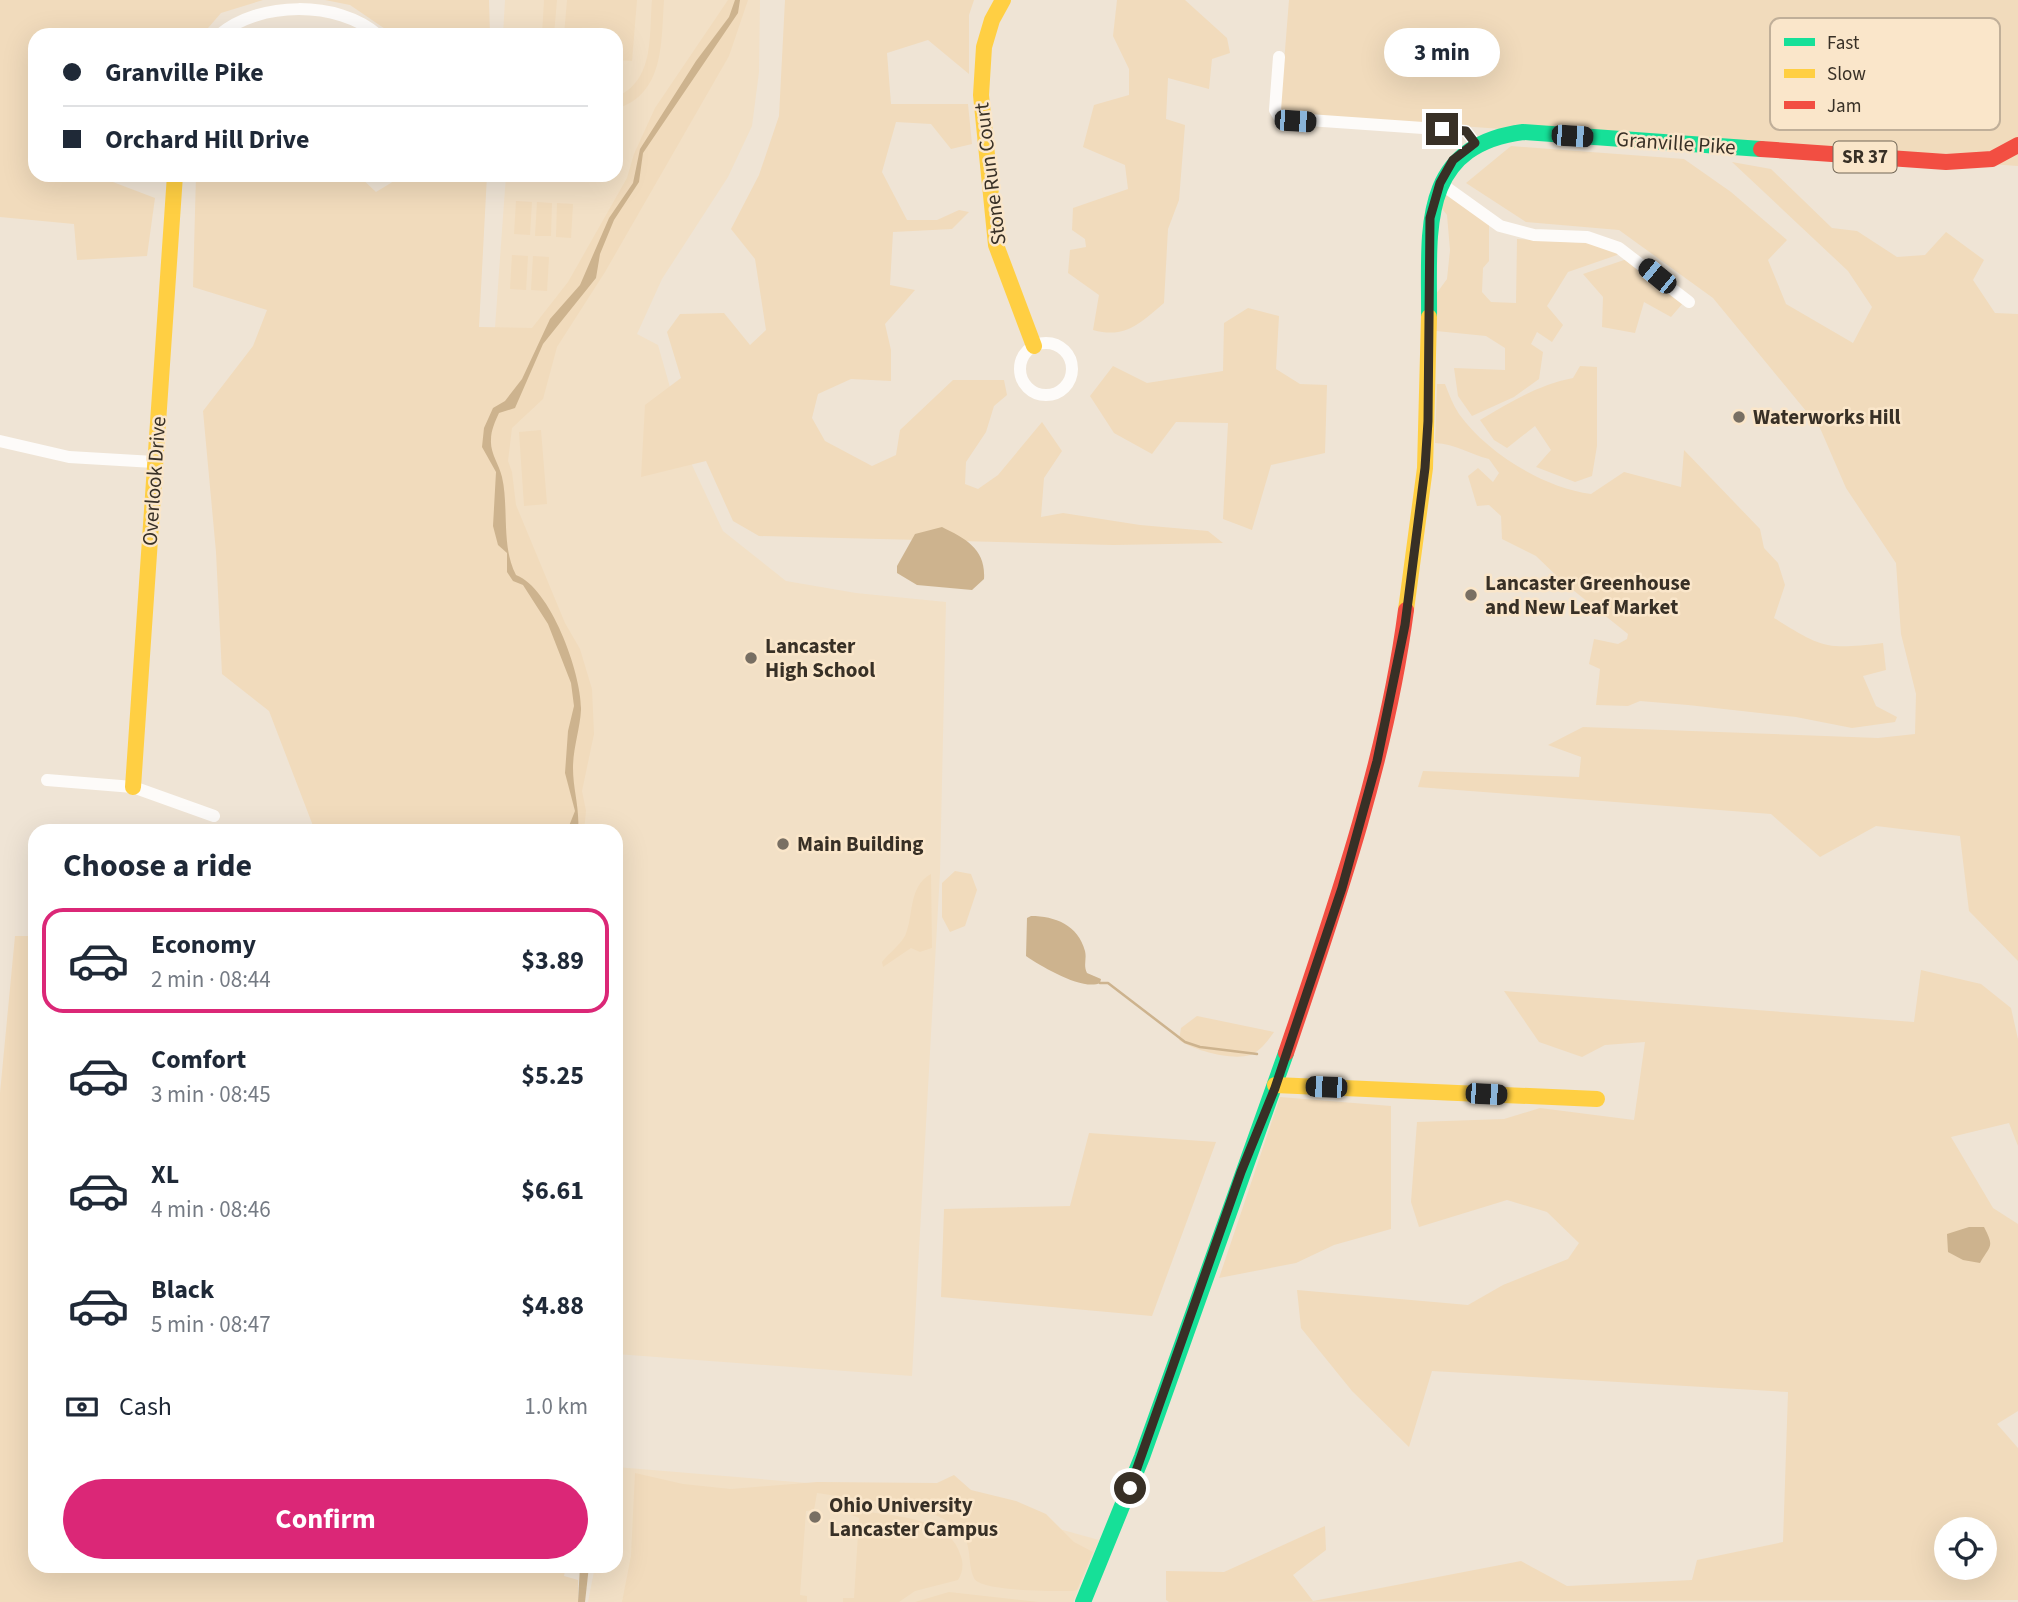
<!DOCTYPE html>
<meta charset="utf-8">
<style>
:root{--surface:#fff;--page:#f2f2f3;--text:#1f2937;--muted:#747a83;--line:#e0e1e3;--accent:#db2777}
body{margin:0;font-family:"Source Sans 3",sans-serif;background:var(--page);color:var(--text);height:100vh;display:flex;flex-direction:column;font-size:26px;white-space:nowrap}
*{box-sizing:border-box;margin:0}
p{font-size:23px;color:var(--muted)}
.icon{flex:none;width:38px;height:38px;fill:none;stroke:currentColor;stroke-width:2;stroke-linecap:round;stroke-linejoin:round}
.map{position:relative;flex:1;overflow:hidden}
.panel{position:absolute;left:28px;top:824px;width:595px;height:749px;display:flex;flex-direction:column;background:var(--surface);border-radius:21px;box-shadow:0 7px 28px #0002}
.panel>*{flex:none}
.guide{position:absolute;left:28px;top:28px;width:595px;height:154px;border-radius:21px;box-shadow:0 7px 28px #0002;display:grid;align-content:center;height:154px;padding:0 35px;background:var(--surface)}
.buttons{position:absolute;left:1934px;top:1517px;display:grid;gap:14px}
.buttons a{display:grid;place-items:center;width:63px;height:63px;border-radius:50%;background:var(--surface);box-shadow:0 7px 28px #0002;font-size:35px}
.end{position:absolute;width:32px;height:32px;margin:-16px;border:9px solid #383026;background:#fff;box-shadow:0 0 0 4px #fff}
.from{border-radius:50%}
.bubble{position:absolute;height:49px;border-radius:24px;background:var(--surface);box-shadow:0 7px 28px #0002;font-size:23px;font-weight:700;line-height:49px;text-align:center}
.car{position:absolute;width:21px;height:42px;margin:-21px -10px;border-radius:9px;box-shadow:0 0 5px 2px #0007;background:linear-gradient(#222 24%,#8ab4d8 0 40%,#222 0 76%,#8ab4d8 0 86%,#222 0)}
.guide b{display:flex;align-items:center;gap:24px;height:66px;font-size:26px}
.guide b+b{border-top:2px solid var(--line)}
.guide i{width:18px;height:18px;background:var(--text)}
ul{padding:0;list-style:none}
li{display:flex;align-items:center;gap:21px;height:105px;margin:0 14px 10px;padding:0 21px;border:4px solid transparent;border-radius:21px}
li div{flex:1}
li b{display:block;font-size:26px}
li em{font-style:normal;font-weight:700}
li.active{border-color:var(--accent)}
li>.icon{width:63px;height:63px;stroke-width:1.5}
h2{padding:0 35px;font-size:32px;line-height:84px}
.pay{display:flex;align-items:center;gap:18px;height:77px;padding:0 35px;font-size:26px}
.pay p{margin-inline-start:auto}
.action{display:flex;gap:14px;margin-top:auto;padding:14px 35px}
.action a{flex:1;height:80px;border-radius:42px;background:var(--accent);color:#fff;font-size:28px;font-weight:700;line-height:80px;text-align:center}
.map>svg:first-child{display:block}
.built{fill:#f2e0c6}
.green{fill:#f1dbbc;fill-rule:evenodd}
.water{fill:#cdb38e}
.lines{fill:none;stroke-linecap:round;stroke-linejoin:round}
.stream{stroke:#cdb38e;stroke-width:2.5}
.street{stroke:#fdfbf9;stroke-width:12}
.fast{stroke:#16e098;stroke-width:16}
.slow{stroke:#ffcf43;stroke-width:16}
.jam{stroke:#f24e42;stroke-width:16}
.route{stroke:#383026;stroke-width:9}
.poi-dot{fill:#786f63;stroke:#fae6ca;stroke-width:2.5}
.labels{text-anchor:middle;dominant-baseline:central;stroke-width:5;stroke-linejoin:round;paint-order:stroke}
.shield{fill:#fae6ca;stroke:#726757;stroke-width:2}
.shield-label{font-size:19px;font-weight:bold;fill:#383026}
.street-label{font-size:21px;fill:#383026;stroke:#fae6ca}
.poi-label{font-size:21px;font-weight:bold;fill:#383026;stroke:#fae6ca;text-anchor:start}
.key{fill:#fae6ca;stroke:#c0af99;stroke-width:2}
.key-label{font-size:19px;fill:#383026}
</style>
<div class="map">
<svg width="2018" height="1602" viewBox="0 0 2018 1602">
<rect width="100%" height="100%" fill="#efe4d5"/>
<path class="built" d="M 505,0 L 760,0 L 759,72 L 752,126 L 728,177 L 662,279 L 637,334 L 658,345 L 692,465 L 723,531 L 786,581 L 856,593 L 946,602 L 940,872 L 912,1376 L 616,1354 L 616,831 L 575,831 L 490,397 L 506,175 L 616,175 L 616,35 L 503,35 Z
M 616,1467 L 929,1493 L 1099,1540 L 1073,1602 L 588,1602 L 595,1566 L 616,1566 Z"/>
<path class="green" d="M 0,0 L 263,0 L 221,13 L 202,35 L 35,35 L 35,175 L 104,175 L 105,179 L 155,198 L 147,256 L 77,260 L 74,224 L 0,217 Z
M 325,0 L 489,0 L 490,35 L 394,35 L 350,5 Z
M 544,0 L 557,0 L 554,35 L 542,35 Z
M 567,0 L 637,0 L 632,61 L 616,60 L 616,35 L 564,35 Z
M 652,0 L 664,0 C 661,42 665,94 616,109 L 616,97 C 655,81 649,35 652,0 Z
M 728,0 L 748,0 L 729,56 L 605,272 L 557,347 L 543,399 L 512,428 L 508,461 L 512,472 L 516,505 L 565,623 L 580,649 L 592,689 L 594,734 L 582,791 L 586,811 L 584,831 L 315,831 L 269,711 L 222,674 L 216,552 L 203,411 L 253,346 L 267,310 L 193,287 L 196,175 L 358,175 L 376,192 L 404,175 L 487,175 L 479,327 L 532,328 L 568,282 L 627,178 L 634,154 L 655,108 Z
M 785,0 L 974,0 L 969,15 L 969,74 L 928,40 L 887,53 L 891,104 L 968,104 L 972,144 L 951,149 L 931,124 L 896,122 L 882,172 L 907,220 L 937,220 L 959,210 L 969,212 L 952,229 L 893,232 L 890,285 L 915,290 L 885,324 L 891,350 L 891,381 L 851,379 L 818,394 L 812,418 L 825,441 L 872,466 L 896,455 L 900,430 L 953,380 L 1004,380 L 1007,395 L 994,406 L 986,432 L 966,462 L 965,484 L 978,489 L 998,475 L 1042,422 L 1062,451 L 1044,478 L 1041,517 L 1063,513 L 1140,525 L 1208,531 L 1223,543 L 1113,545 L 759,536 L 733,521 L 706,461 L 641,477 L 645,405 L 681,378 L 667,332 L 680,314 L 724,313 L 750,345 L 766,330 L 755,259 L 731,229 L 759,175 L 779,116 Z
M 1117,0 L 1185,0 L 1227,38 L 1230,53 L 1212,59 L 1209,89 L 1168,78 L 1166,119 L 1185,125 L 1179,200 L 1168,229 L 1164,303 C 1140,323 1126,339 1093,330 L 1099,295 L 1068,273 L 1070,250 L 1086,247 L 1085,239 L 1072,230 L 1073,208 L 1128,189 L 1125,165 L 1083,147 L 1094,105 L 1129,95 L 1129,69 L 1113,36 Z
M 1289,0 L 2018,0 L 2018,166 L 1280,113 Z
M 1511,146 L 1684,159 L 1731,192 L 1787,240 L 1768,260 L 1786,304 L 1853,343 L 1872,307 L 1848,271 L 1732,162 L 1771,169 L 1832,228 L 1857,231 L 1897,257 L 1925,255 L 1946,232 L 1984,260 L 1973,280 L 1995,313 L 2018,314 L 2018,961 L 1969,911 L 1960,836 L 1876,826 L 1820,857 L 1771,814 L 1418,787 L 1423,771 L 1579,777 L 1581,757 L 1548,745 L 1583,727 L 1878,738 L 1915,734 L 1916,694 L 1901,634 L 1896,563 L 1846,488 L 1820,428 L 1713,298 L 1619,230 L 1526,222 L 1466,183 Z
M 1447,191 L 1489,224 L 1489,261 L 1483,268 L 1482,292 L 1491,302 L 1516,303 L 1517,239 L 1601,244 L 1620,254 L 1568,272 L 1547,306 L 1563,325 L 1552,342 L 1537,332 L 1531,344 L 1543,352 L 1539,379 L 1514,397 L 1472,416 L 1458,396 L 1454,368 L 1505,370 L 1505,348 L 1486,336 L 1436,331 L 1436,294 L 1447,279 L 1450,250 L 1447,215 L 1439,205 Z
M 516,201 L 532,202 L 530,235 L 514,234 Z
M 537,202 L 552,203 L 551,236 L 535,236 Z
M 557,203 L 573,204 L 571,238 L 556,237 Z
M 512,255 L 528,256 L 526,290 L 510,289 Z
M 533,256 L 549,257 L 547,291 L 531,290 Z
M 1627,259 L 1683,303 L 1671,317 L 1644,302 L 1635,333 L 1602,327 L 1603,297 L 1583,274 Z
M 1248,308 L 1279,316 L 1276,369 L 1300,384 L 1327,385 L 1325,453 L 1271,465 L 1252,530 L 1223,519 L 1228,423 L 1176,422 L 1152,454 L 1114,433 L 1090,396 L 1113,366 L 1147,383 L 1223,371 L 1224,323 Z
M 1580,366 L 1597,367 L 1597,446 L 1592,476 L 1575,482 L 1536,467 L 1551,450 L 1535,426 L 1507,448 L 1494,440 L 1480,420 C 1510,402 1538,385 1573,378 Z
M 1437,384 L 1445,384 C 1449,394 1453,405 1459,414 C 1487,453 1544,488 1591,494 L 1624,472 L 1681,487 L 1684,450 L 1760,529 L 1764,548 L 1778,563 L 1785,585 L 1774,618 C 1823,648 1825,650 1883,643 L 1886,670 L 1863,676 L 1876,706 L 1897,717 L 1895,722 L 1852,728 L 1796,717 L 1688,705 L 1640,701 L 1628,706 L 1596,705 L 1600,669 L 1589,664 L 1594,639 L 1618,644 L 1627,639 L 1628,634 L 1563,582 L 1536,556 L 1502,539 L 1501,516 L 1489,505 L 1477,506 L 1468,476 L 1478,468 L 1493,482 L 1499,473 L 1489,459 C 1469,454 1456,444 1435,443 Z
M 541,430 L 547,504 L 524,506 L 519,432 Z
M 955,871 L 971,874 L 977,890 L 965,926 L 950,932 L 942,917 L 942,883 Z
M 931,874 L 932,948 L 920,952 L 911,948 L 883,967 L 882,962 C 888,954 900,945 905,936 C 914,916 908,886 931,874 Z
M 15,936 L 35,936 L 35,1566 L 579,1566 L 578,1569 L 566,1566 L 564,1576 L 578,1580 L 578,1602 L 0,1602 L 0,1093 Z
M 1921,970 L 1981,984 L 2011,1008 L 2018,1039 L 2018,1146 L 2009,1123 L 1951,1137 L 1993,1208 L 2018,1224 L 2018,1411 L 1997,1424 L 2018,1448 L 2018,1600 L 1169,1602 L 1166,1600 L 1166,1571 L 1224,1572 L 1325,1526 L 1326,1550 L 1293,1575 L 1313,1601 L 1521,1561 L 1567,1586 L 1692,1580 L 1697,1560 L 1783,1542 L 1788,1392 L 1432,1371 L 1409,1447 L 1352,1391 L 1301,1328 L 1297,1290 L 1468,1305 L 1503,1285 L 1568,1259 L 1579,1243 L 1547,1212 L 1507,1200 L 1419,1227 L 1411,1202 L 1417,1122 L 1504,1119 L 1540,1108 L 1634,1120 L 1645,1042 L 1605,1045 L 1582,1057 L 1539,1042 L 1504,991 L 1914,1022 ZM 1946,1530 L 1984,1530 L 1984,1568 L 1946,1568 Z
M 1197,1016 L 1274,1032 C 1268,1040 1261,1051 1250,1055 C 1232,1061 1193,1050 1179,1040 L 1181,1028 Z
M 1280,1097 L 1391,1106 L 1391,1229 L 1334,1245 L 1296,1263 L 1219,1278 Z
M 1089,1133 L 1216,1142 L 1152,1316 L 941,1297 L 944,1209 L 1070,1206 Z
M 635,1473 L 683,1484 L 731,1489 L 817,1482 L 937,1483 L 954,1475 L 971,1490 L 1016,1501 L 1046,1514 L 1074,1542 L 1093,1552 L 1077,1590 L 1073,1591 C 1057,1591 980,1592 974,1578 C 966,1560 974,1543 957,1528 C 931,1503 853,1499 817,1493 L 814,1510 L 806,1511 L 800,1595 L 807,1596 L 807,1602 L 622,1602 L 631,1556 Z
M 854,1510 C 888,1516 948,1515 960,1554 C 964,1563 963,1572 958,1580 L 915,1591 L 899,1602 L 843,1602 L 843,1598 L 854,1598 L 859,1518 L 851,1515 Z
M 949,1592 L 1039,1602 L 915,1602 Z"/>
<path class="water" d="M 735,0 L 740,0 L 738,13 L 643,153 L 639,182 L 614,220 L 600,254 L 596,278 L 543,344 L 515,408 L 499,413 C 495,422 491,430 491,440 C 490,453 499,464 502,477 C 509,507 501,547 516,575 C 551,588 582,675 581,710 C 580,729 573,748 573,768 C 573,790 580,808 578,831 L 567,831 L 575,811 L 565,773 L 568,731 L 574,706 L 571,683 L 548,624 L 523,585 L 513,581 L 507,572 L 507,553 L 498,545 L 493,526 L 496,472 L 482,447 L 484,428 L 493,408 L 505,401 L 522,379 L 550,319 L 580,285 L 609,218 L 633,183 L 640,149 L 696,61 L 729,17 Z
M 942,527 C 966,539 986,549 984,579 L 972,590 L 917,585 L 897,573 L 897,566 L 915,534 Z
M 1031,916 C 1055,916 1078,925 1085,951 C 1087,959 1083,965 1087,973 L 1101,979 L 1100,983 C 1083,991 1042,967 1026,956 L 1027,918 Z
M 1969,1227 L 1984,1227 C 1995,1248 1990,1245 1980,1263 L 1963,1260 L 1948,1252 L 1947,1234 Z
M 580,1566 L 589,1566 L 585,1602 L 578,1602 Z"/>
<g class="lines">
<path class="stream" d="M 1100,983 L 1108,983 L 1185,1042 L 1200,1047 L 1257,1054"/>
<path class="street" d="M 219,35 C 259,1 338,0 378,35
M 1279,57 L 1275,110 L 1280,118 L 1466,131 L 1475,143
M 1440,183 L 1500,226 L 1534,235 L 1587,237 L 1619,248 L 1689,302
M1020 369a26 26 0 1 1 52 0a26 26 0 1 1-52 0Z
M 0,441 L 69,457 L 154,462
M 47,780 L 133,787 L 214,816"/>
<path class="fast" d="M 1429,317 C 1430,235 1416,146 1523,132 L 1761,149
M 1083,1602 L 1142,1457 L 1286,1053"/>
<path class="slow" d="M 1003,0 L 992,20 L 984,47 L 981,95 L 996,245 L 1034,346
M 1406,610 L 1425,468 L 1429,317
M 133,787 L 175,175
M 1275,1085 L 1597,1099"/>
<path class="jam" d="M 1761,149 L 1946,162 L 1992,159 L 2018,145
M 1286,1053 C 1335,908 1386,762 1406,610"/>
</g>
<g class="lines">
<path class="route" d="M 1130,1488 L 1241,1172 L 1275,1088 L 1342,888 L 1377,761 L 1405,625 L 1425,468 L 1428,421 L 1430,218 L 1440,183 L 1453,160 L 1475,143 L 1466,131 L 1442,129"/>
</g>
<g class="poi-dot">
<circle cx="1739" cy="417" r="7"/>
<circle cx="1471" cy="595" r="7"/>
<circle cx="751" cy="658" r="7"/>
<circle cx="783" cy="844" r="7"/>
<circle cx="815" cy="1517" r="7"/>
</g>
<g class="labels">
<rect class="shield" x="1833.5" y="141.5" width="63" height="31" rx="5"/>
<g class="shield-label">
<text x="1865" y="157">SR 37</text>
</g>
<g class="street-label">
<text transform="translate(1676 143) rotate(4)">Granville Pike</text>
<text transform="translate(990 174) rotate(-97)">Stone Run Court</text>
<text transform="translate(154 481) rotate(-86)">Overlook Drive</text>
</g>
<g class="poi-label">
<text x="1753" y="417">Waterworks Hill</text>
<text x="1485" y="583">Lancaster Greenhouse<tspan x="1485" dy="24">and New Leaf Market</tspan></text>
<text x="765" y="646">Lancaster<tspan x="765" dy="24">High School</tspan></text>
<text x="797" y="844">Main Building</text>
<text x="829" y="1505">Ohio University<tspan x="829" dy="24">Lancaster Campus</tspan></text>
</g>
</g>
<rect x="1770" y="18" width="230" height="112" rx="10" class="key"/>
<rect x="1784" y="38" width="31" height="8" fill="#16e098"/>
<rect x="1784" y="69" width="31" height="9" fill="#ffcf43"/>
<rect x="1784" y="101" width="31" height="8" fill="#f24e42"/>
<g class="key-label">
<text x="1827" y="49">Fast</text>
<text x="1827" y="80">Slow</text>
<text x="1827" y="112">Jam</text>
</g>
</svg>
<div class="buttons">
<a><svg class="icon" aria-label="locate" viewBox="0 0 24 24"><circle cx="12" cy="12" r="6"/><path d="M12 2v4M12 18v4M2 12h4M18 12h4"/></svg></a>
</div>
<i class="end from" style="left:1130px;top:1488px"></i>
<i class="end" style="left:1442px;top:129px"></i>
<div class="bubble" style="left:1384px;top:28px;width:116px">3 min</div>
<i class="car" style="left:1295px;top:121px;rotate:94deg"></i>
<i class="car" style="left:1572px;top:136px;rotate:94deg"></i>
<i class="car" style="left:1657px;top:276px;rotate:309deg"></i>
<i class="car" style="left:1326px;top:1087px;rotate:272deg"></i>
<i class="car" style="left:1486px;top:1094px;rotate:93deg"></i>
<div class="guide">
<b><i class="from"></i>Granville Pike</b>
<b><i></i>Orchard Hill Drive</b>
</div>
<section class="panel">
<h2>Choose a ride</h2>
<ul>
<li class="active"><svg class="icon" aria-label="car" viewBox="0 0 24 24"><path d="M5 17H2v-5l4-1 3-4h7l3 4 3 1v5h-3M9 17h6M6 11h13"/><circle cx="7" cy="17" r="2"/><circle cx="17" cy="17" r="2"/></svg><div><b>Economy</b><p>2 min · 08:44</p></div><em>$3.89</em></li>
<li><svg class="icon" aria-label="car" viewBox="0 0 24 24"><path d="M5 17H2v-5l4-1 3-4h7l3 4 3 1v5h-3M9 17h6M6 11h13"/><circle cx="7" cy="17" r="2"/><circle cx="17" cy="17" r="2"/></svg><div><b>Comfort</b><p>3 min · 08:45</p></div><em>$5.25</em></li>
<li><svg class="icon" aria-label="car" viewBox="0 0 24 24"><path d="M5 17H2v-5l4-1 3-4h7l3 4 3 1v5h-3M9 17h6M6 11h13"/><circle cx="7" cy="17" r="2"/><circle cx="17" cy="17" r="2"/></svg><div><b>XL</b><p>4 min · 08:46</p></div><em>$6.61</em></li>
<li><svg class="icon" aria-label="car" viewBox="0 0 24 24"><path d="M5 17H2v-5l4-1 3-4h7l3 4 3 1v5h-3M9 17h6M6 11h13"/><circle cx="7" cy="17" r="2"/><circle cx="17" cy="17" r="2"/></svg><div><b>Black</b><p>5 min · 08:47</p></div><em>$4.88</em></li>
</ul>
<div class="pay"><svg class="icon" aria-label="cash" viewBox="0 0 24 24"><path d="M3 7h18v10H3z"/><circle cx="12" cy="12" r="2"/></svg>Cash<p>1.0 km</p></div>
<div class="action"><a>Confirm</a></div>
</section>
</div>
